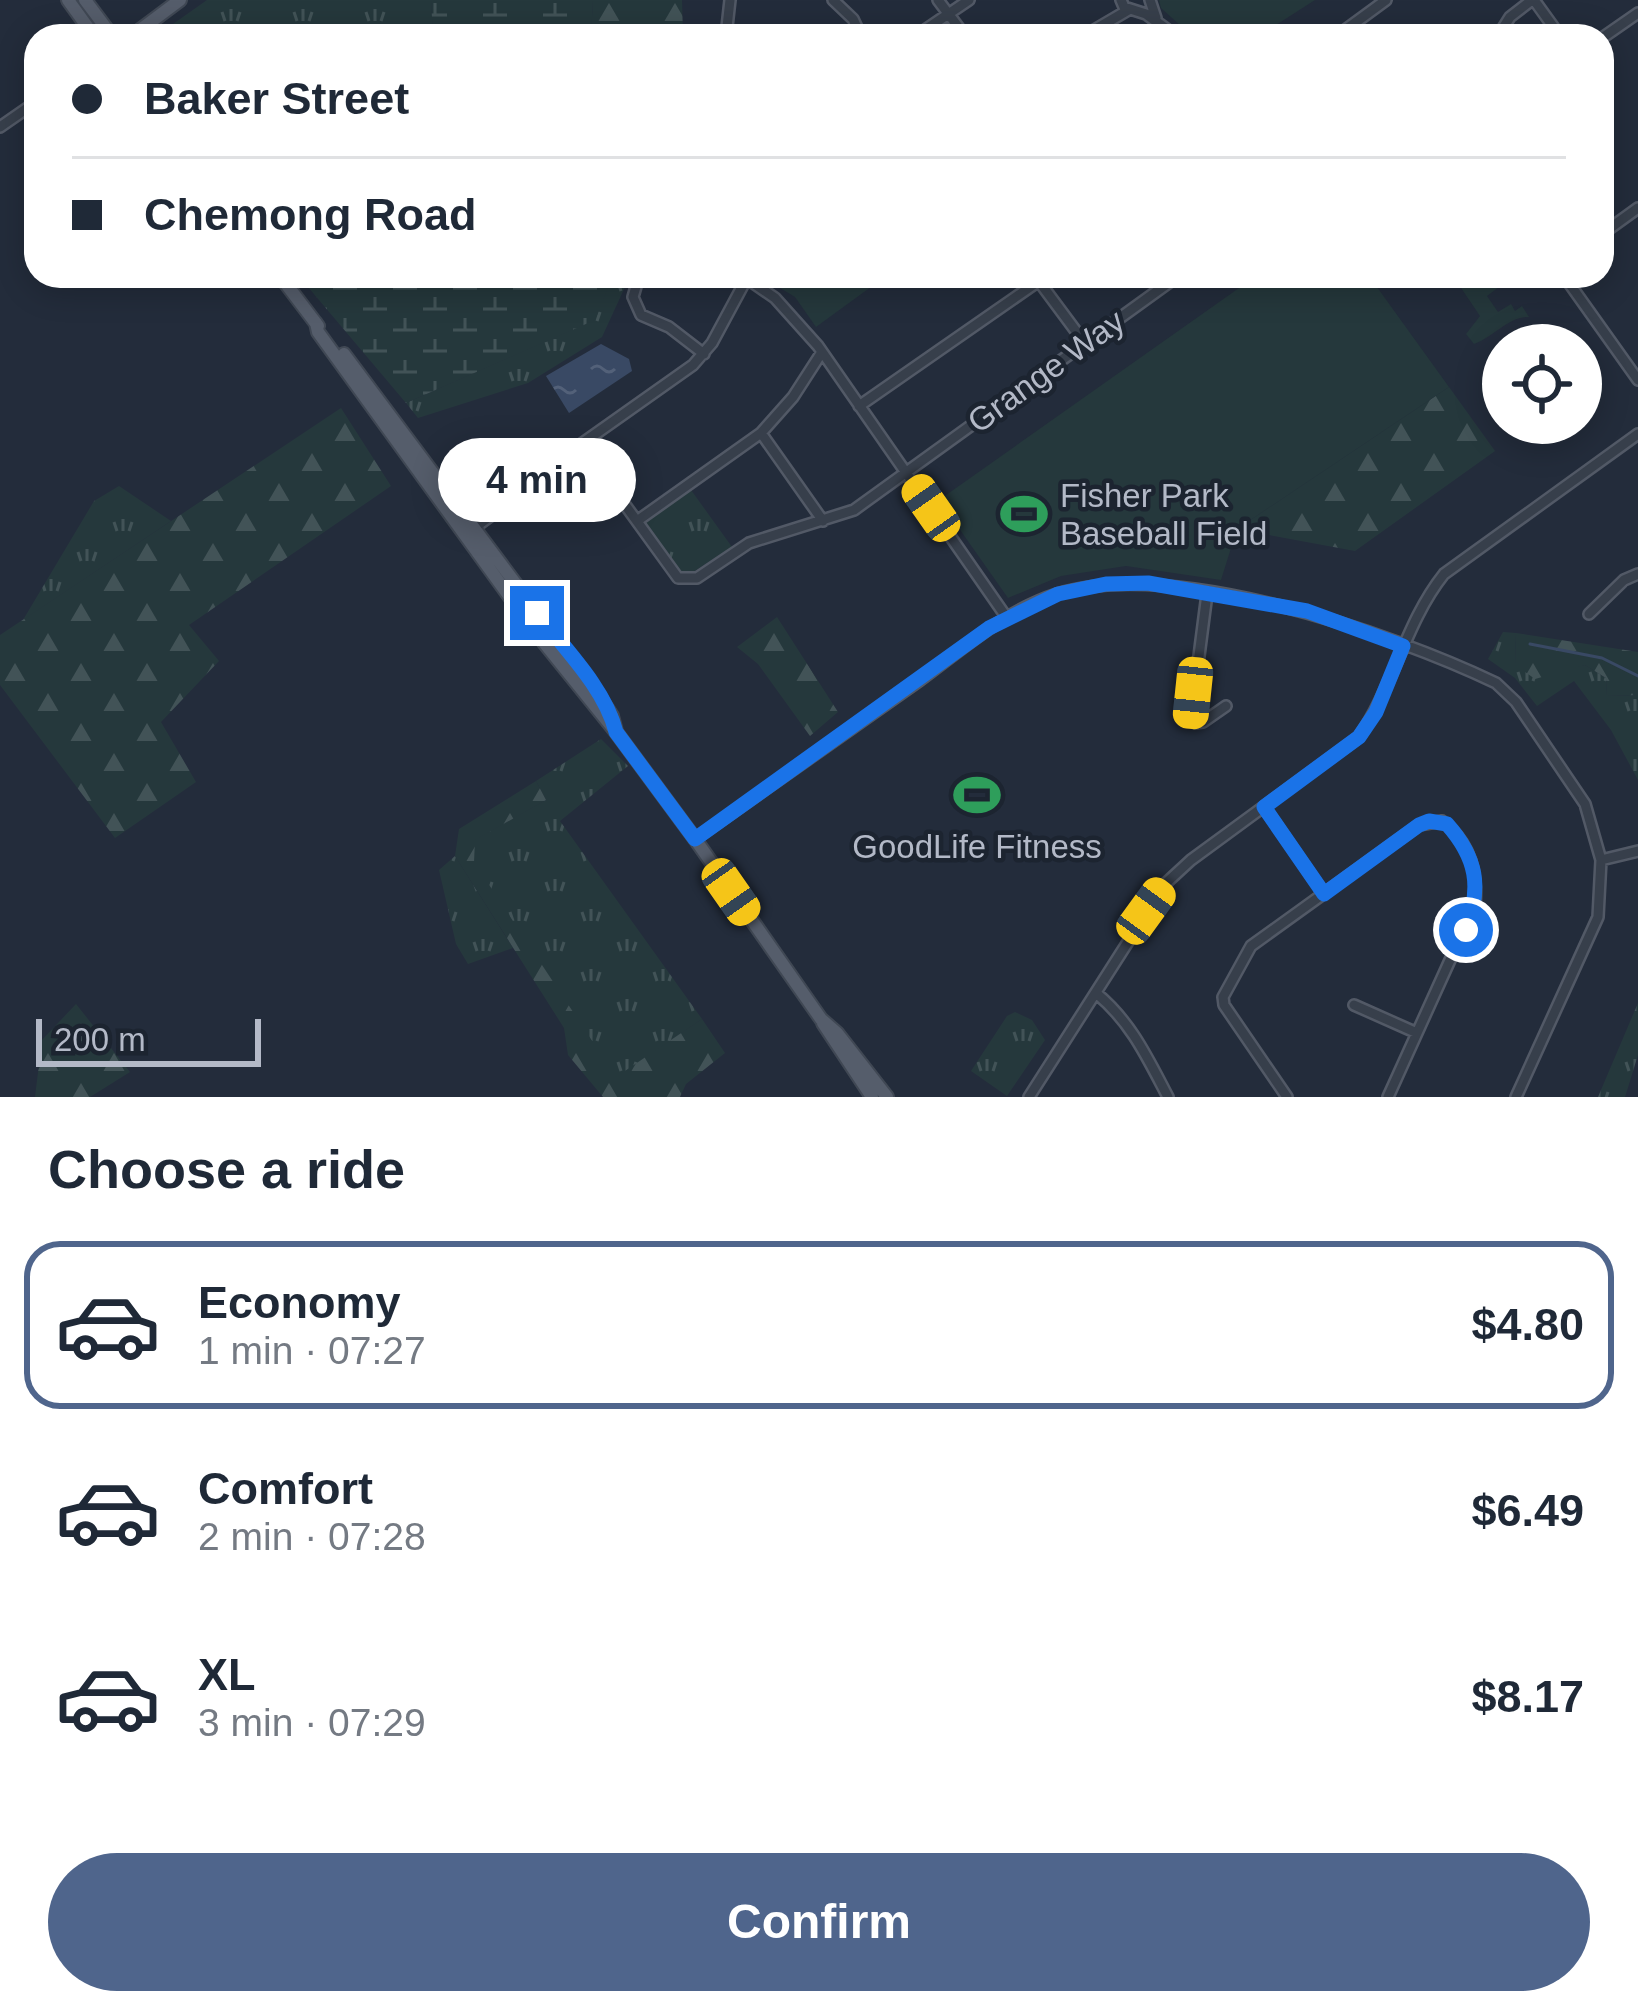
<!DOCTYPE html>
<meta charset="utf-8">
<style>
:root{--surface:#fff;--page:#f6f6f7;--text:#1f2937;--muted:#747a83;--line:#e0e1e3;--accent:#4f658c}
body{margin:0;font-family:Arial,sans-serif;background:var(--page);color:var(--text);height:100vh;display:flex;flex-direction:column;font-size:45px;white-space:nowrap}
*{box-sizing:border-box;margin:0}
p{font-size:39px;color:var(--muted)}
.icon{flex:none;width:66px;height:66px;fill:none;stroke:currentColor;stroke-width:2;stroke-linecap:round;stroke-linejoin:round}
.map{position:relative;height:1097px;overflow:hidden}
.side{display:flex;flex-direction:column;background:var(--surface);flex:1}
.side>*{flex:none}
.guide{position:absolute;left:24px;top:24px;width:1590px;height:264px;border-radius:36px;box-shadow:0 6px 30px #0003;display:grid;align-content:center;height:264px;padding:0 48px;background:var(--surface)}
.fabs{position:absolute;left:1482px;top:324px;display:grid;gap:24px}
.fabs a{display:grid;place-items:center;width:120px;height:120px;border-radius:50%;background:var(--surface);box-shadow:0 6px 30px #0003;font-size:60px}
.scale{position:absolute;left:36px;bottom:30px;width:225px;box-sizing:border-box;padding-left:12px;border:6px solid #b3b9c7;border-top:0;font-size:33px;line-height:42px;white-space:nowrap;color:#b3b9c7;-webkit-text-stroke:9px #1c2430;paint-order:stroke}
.end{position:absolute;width:54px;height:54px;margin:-27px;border:15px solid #1a73e8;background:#fff;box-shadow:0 0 0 6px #fff}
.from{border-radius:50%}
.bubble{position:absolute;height:84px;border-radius:42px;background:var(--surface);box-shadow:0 6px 30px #0003;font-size:39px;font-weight:700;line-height:84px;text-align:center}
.car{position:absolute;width:36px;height:72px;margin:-36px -18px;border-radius:15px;box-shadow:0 0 9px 3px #0007;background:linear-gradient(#f5c518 24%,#345 0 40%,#f5c518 0 76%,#345 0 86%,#f5c518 0)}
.guide b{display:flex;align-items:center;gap:42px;height:114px;font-size:45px}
.guide b+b{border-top:3px solid var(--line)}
.guide i{width:30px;height:30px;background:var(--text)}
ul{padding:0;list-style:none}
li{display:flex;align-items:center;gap:36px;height:168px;margin:0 24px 18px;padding:0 24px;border:6px solid transparent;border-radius:36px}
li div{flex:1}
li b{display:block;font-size:45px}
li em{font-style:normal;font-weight:700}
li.selected{border-color:var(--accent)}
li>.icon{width:108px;height:108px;stroke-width:1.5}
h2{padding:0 48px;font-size:54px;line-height:144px}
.cta{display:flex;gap:24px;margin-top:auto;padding:24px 48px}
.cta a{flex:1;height:138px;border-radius:72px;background:var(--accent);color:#fff;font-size:48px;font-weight:700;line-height:138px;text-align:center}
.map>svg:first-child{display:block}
.grass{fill:url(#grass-tufts)}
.forest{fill:url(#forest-firs)}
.wetland{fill:url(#wetland-marsh)}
.park{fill:#25383c}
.water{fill:url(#water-ripples)}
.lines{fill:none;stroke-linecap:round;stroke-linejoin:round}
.stream{stroke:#394964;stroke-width:3}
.minor-casing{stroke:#525966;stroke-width:14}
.major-casing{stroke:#404854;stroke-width:16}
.minor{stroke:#373f4b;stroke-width:9}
.major{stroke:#555d6b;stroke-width:12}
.route{stroke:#1a73e8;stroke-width:15}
.labels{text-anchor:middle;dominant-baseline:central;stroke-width:9;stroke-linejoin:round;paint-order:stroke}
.street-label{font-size:33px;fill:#b3b9c7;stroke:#1c2430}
.poi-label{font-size:33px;fill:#b3b9c7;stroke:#1c2430;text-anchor:start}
</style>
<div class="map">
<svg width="1638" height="1097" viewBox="0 0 1638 1097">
<defs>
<pattern id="grass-tufts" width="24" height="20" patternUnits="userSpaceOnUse" patternTransform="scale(3)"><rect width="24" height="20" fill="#25383c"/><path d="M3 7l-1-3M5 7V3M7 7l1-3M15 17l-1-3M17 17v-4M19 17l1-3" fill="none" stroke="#425357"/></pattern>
<pattern id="forest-firs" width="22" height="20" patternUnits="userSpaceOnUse" patternTransform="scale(3)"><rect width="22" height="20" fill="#25383c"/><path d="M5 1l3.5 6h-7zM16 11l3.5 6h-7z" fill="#425357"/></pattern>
<pattern id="wetland-marsh" width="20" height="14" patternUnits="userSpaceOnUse" patternTransform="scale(3)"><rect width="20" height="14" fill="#25383c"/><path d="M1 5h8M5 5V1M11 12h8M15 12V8" fill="none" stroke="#425357"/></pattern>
<pattern id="water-ripples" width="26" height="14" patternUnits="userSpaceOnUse" patternTransform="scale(3)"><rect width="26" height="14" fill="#394964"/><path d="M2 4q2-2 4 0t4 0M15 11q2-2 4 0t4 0" fill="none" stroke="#536179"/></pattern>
</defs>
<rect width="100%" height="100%" fill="#232c3b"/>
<path class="grass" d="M 207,0 L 431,0 L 433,36 L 379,36 L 377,33 L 372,36 L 156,36 Z
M 613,276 L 630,276 L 602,337 L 528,383 L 418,418 L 406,403 L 594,320 Z
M 119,486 L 171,521 L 23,620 L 94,501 Z
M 691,490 L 732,547 L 685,577 L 676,571 L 645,521 Z
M 1503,632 L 1516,633 L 1515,665 L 1547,673 L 1585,665 L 1606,678 L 1607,696 L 1638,695 L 1638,780 L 1611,730 L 1574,681 L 1537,706 L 1515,678 L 1488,659 Z
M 601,739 L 628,766 L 560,821 L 702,1019 L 616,1078 L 473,862 L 474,840 L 546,800 L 536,781 Z
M 455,856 L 513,948 L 468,964 L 456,944 L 439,870 Z
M 1638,1003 L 1638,1055 L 1625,1097 L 1598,1097 Z
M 1015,1012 L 1032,1020 L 1045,1040 L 1007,1096 L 971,1071 L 1007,1016 Z"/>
<path class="forest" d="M 593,0 L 682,0 L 683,36 L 591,36 Z
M 1449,387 L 1495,451 L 1355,551 L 1237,529 Z
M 341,408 L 391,486 L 189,625 L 219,661 L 161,722 L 196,782 L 115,838 L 0,685 L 0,635 Z
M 777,617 L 838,712 L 810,736 L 758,664 L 737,647 Z
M 1516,633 L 1638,652 L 1638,695 L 1607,696 L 1606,678 L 1585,665 L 1535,679 L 1515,665 Z
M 536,781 L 546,800 L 475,840 L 474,862 L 616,1077 L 702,1019 L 725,1053 L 686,1084 L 680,1097 L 603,1097 L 568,1055 L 564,1028 L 455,856 L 459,829 Z
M 76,1004 L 130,1072 L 90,1097 L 35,1097 L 42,1040 Z"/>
<path class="wetland" d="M 431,0 L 593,0 L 591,36 L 433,36 Z
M 330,276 L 352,276 L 372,284 L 375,276 L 613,276 L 595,320 L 406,403 L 308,287 Z"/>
<path class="park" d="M 1159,0 L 1315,0 L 1276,25 L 1274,36 L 1192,36 L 1161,8 Z
M 886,276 L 816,327 L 795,297 L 762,277 Z
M 1256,276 L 1369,276 L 1449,387 L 1237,529 L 1221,580 L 1126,566 L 1061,576 L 1008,598 L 939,500 Z
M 1453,276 L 1494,276 L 1499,287 L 1487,296 L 1498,312 L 1511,304 L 1515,311 L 1522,306 L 1529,317 C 1509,316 1494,337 1474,344 L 1466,334 L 1480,316 Z"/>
<path class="water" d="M 601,344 L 629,359 L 632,371 L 569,413 L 546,376 Z"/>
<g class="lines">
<path class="stream" d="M 1530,644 L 1602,658 L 1638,676"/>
<defs>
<path id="minor" d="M 833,0 L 853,19 L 861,36
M 938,0 L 965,36
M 1121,0 L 1124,7 L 1146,14 L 1176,36
M 1150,0 L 1156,18
M 1534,0 L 1560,36
M 726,36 L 730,0
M 916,36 L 969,0
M 1084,36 L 1130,9
M 1337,36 L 1386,0
M 1498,36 L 1510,17 L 1532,0
M 1602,38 L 1638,13
M 0,127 L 36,102
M 1602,234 L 1638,208
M 639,276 L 633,297 L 641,315 L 669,327 L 704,354
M 1035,276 L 1084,342
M 1564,276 L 1638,380
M 746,278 L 775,298 L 818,346 L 1007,618
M 859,406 L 1046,276
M 761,433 L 823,521
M 581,444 L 678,578 L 697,578 L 749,543 L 854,510 L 1178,276
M 462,521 L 536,476 L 693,365 L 712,343 L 748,276
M 637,521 L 761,433 L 793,397 L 822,352
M 473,529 L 535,483 L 536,476
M 1207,594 L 1191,718 L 1195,723 L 1203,722 L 1226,706
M 1589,614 L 1624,580 L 1638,574
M 1264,807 L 1324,894
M 695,839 C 770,786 844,734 919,681 C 963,649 1004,611 1057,594 C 1173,558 1389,632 1496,683 L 1516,702 L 1585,804 L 1601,860 L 1598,917 L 1516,1097
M 1601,860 L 1638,851
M 1096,993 C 1131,1022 1147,1057 1168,1097
M 1354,1005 L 1417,1033
M 1029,1097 L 1165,884 L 1191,860 L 1359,737 C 1394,686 1405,623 1444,574 L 1638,434
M 1287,1097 L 1224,1005 L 1223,997 L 1251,946 L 1419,825 L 1442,821 C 1470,842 1478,871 1475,905 L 1388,1097"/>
<path id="major" d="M 68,0 L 94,36
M 85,0 L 112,36
M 132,36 L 180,0
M 280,276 L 318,326
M 316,323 L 318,332 L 533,629 L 616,732 L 695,839 L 821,1019 L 837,1033 L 887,1097
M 344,354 L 595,690 L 612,716 L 616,731
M 823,1023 L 872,1097"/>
</defs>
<use href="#minor" class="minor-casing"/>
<use href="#major" class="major-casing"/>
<use href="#minor" class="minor"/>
<use href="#major" class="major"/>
</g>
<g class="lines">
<path class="route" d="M 537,613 C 564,648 605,688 616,732 L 695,839 L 989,628 L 1058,594 L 1106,584 L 1148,583 L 1307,611 L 1403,646 L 1376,712 L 1359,737 L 1264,807 L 1324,894 L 1419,825 L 1429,821 L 1447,824 C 1477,858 1482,887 1466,930"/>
</g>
<defs>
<symbol id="stadium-bare" viewBox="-9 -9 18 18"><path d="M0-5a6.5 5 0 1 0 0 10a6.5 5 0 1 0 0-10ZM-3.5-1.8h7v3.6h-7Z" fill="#2e9e5b" stroke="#1c2430" stroke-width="2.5" paint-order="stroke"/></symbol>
</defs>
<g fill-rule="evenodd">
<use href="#stadium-bare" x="991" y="481" width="66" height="66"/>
<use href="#stadium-bare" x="944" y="762" width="66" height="66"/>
</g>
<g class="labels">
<g class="street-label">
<text transform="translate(1046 371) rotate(-36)">Grange Way</text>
</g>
<g class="poi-label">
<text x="1060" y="495">Fisher Park<tspan x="1060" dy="38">Baseball Field</tspan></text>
<text x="977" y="846" text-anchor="middle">GoodLife Fitness</text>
</g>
</g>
</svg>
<div class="fabs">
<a><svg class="icon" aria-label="locate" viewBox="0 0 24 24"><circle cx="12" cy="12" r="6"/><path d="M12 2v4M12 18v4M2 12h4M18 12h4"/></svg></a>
</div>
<div class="scale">200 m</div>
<i class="end from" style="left:1466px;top:930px"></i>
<i class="end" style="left:537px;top:613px"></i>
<div class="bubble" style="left:438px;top:438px;width:198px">4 min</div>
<i class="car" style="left:931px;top:508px;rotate:325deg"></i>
<i class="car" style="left:1193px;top:693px;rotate:186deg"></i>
<i class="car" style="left:731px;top:892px;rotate:145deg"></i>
<i class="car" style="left:1146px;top:911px;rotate:36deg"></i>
<div class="guide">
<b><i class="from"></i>Baker Street</b>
<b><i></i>Chemong Road</b>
</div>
</div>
<section class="side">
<h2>Choose a ride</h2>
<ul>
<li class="selected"><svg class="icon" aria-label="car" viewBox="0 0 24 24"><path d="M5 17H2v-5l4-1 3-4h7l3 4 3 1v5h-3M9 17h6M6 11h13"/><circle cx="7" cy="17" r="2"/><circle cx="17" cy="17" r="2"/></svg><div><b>Economy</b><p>1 min · 07:27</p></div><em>$4.80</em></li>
<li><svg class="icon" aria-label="car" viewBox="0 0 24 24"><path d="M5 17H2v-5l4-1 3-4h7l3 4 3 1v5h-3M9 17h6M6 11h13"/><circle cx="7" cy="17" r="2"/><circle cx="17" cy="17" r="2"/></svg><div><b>Comfort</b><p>2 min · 07:28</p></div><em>$6.49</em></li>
<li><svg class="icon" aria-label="car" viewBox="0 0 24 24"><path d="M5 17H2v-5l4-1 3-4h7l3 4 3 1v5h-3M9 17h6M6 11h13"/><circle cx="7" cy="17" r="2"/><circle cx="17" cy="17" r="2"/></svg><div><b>XL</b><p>3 min · 07:29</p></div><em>$8.17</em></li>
</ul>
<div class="cta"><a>Confirm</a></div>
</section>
